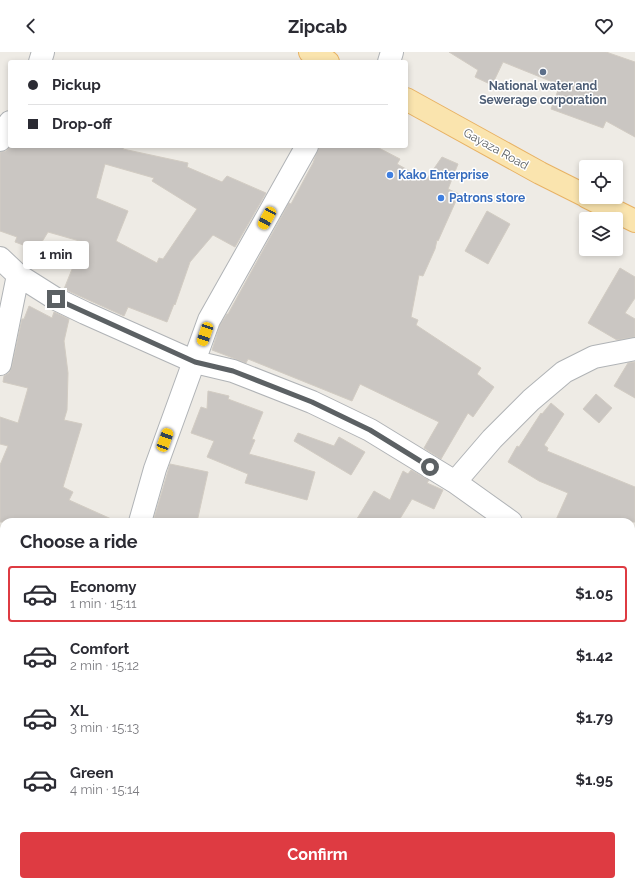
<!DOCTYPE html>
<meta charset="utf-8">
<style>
:root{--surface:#fff;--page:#f2f2f3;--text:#2b2b33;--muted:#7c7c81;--line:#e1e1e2;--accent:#de3b42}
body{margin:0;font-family:Raleway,sans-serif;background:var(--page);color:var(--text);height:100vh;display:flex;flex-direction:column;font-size:15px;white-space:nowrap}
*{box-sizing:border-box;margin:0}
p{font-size:13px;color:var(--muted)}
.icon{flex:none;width:22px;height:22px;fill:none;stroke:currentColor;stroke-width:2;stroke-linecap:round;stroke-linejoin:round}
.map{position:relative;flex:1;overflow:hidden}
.side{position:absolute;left:0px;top:466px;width:635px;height:368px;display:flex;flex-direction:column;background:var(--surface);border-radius:12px 12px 0 0;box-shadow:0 2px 6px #0003}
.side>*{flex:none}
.banner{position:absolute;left:8px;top:8px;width:400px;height:88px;border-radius:4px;box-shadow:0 2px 6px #0003;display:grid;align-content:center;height:88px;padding:0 20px;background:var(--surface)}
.buttons{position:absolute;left:579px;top:108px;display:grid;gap:8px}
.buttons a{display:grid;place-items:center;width:44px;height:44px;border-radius:4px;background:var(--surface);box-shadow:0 2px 6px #0003;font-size:20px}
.end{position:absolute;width:18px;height:18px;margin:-9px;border:5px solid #5c6164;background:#fff;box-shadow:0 0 0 2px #fff}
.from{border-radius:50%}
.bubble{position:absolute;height:28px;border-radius:4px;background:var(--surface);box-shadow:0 2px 6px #0003;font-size:13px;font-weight:700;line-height:28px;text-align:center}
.car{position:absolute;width:12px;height:24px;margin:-12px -6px;border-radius:5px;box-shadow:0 0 3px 1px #0007;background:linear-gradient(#f5c518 24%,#345 0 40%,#f5c518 0 76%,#345 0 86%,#f5c518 0)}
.banner b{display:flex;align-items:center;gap:14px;height:38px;font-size:15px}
.banner b+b{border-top:1px solid var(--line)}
.banner i{width:10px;height:10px;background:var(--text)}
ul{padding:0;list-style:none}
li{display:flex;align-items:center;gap:12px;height:56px;margin:0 8px 6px;padding:0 12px;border:2px solid transparent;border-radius:4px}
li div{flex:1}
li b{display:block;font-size:15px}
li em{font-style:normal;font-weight:700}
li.on{border-color:var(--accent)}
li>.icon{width:36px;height:36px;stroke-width:1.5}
h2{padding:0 20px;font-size:18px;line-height:48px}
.cta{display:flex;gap:8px;margin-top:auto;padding:8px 20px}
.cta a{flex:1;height:46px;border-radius:4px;background:var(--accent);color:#fff;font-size:16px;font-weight:700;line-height:46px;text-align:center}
header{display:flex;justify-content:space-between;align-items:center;height:52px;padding:0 20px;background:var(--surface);font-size:18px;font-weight:700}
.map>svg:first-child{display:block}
.building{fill:#cac6c2;stroke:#d2ccc3;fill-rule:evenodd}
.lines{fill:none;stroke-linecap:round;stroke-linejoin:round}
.minor-casing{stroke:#b0b3b6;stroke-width:24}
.primary-casing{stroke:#e8b264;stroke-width:24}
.minor{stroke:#fff;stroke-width:22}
.primary{stroke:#fae4ae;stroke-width:22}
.route{stroke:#5c6164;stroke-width:5}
.service-dot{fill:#5c6f8a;stroke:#fff;stroke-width:1.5}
.shop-dot{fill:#3f7fe0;stroke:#fff;stroke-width:1.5}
.labels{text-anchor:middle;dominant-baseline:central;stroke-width:3;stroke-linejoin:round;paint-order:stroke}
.service-label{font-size:12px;font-weight:bold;fill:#4e5e75;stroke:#fff}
.street-label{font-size:12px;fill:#5c6164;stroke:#fff}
.shop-label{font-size:12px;font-weight:bold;fill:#366cbe;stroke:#fff;text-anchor:start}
</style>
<header><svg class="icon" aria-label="back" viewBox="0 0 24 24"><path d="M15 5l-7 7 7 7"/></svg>Zipcab<svg class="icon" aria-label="heart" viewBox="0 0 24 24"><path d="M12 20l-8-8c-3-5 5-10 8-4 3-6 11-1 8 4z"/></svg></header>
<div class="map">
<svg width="635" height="834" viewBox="0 0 635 834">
<rect width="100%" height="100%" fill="#eeebe5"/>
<path class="building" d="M 449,0 L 606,0 L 635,10 L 635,85 L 606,69 L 603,76 L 551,57 L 560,33 L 503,10 L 492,33 L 475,25 L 478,18 Z
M 11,94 L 124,94 L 123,97 L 188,111 L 187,115 L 222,130 L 227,124 L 266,141 L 235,195 L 213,183 L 190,210 L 175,253 L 174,252 L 167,270 L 128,255 L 124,264 L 64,237 L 83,190 L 48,180 L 37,198 L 15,190 L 17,185 L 0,179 L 0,100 L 6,99 ZM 105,112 L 154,126 L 152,129 L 197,157 L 163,207 L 159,206 L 157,211 L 116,189 L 128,159 L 96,146 Z
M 319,94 L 375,94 L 400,107 L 397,112 L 426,128 L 442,105 L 458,112 L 448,137 L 459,142 L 438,189 L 437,188 L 435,197 L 423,224 L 419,223 L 411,265 L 418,268 L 416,273 L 481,316 L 477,322 L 494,335 L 473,365 L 468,361 L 441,407 L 424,396 L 439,370 L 360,332 L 352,349 L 248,307 L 246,311 L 212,298 L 220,273 L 227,262 L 228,262 L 289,151 L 291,152 L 313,111 Z
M 487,159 L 510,172 L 488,212 L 465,199 Z
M 620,216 L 635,225 L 635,246 L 625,261 L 635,267 L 635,285 L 617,288 L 588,271 Z
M 29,254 L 52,266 L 54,260 L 69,267 L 64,289 L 68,321 L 67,358 L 64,368 L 82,372 L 63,435 L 73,440 L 69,448 L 118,470 L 0,470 L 0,413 L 8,394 L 0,392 L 0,365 L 18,371 L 28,336 L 3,330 L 4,324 L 9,321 L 12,314 L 22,267 L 24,267 Z
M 635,310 L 635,346 L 614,334 L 628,311 Z
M 208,339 L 229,344 L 228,347 L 263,360 L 252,387 L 255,388 L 249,402 L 315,420 L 307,448 L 245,431 L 248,422 L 207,405 L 214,389 L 191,381 L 201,355 L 207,357 Z
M 596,342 L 612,356 L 599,371 L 583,357 Z
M 551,351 L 564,362 L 544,393 L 548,396 L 547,399 L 635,435 L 635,470 L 555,470 L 568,441 L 539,429 L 508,410 L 517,394 L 519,395 L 541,361 L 542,362 Z
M 298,381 L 334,394 L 339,385 L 365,400 L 351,423 L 294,389 Z
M 170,412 L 208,420 L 197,470 L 153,470 Z
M 411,418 L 429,428 L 427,431 L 443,438 L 434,457 L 412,447 L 398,470 L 355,470 L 374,439 L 390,448 L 403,419 L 408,422 Z"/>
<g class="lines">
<defs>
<path id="minor" d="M 40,10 L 43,0
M 389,10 L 392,0
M 0,88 L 10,70
M 0,206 L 18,223 L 56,247 L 85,261 L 195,310 L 233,319 L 312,350 L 370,378 L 455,430 L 511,470
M 0,312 L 18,223
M 455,430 L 492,387 L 531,348 L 564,320 L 594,305 L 635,297
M 140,470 L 155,417 L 209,268 L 307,94
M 354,830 L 370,834
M 34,834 L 35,830
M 493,834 L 495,830"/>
<path id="primary" d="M 310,0 L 328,10
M 406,47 L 540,121 L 586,144
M 587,145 L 635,169"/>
</defs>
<use href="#minor" class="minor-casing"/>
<use href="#primary" class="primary-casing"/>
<use href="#minor" class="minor"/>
<use href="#primary" class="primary"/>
</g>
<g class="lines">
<path class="route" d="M 56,247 L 195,310 L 233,319 L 312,350 L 370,378 L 430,415"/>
</g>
<circle class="service-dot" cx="543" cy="20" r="4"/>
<g class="shop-dot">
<circle cx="390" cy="123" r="4"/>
<circle cx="441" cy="146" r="4"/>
</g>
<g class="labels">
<g class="service-label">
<text x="543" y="34">National water and<tspan x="543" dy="14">Sewerage corporation</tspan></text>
</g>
<g class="street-label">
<text transform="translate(496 97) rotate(29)">Gayaza Road</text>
</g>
<g class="shop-label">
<text x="398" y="123">Kako Enterprise</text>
<text x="449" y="146">Patrons store</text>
</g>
</g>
</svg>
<div class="buttons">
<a><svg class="icon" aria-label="locate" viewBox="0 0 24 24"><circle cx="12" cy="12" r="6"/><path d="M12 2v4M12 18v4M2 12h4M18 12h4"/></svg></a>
<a><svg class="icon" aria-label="layers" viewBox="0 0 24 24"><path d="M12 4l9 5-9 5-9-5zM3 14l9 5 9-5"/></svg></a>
</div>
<i class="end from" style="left:430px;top:415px"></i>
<i class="end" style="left:56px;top:247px"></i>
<div class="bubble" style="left:23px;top:189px;width:66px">1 min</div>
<i class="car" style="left:267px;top:166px;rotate:209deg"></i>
<i class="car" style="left:205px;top:282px;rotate:199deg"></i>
<i class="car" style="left:165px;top:388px;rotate:20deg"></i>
<div class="banner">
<b><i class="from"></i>Pickup</b>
<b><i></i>Drop-off</b>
</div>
<section class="side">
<h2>Choose a ride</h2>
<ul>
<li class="on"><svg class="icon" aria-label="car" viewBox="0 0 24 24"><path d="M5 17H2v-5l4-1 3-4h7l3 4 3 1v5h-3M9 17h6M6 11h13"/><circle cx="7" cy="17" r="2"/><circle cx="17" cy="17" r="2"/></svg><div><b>Economy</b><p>1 min · 15:11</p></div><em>$1.05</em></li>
<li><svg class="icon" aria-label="car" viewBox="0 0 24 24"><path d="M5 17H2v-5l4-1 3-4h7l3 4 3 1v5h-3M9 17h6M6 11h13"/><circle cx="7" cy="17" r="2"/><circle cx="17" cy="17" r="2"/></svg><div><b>Comfort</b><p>2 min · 15:12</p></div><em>$1.42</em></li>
<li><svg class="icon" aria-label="car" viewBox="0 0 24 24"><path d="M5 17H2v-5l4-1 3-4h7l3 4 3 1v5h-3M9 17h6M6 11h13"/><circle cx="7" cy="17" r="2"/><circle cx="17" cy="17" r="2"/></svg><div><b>XL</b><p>3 min · 15:13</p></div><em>$1.79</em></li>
<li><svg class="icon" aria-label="car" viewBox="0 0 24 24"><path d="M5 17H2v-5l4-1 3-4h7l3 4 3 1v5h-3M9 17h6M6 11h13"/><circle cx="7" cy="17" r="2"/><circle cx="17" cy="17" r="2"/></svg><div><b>Green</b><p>4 min · 15:14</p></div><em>$1.95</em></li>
</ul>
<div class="cta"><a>Confirm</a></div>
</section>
</div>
